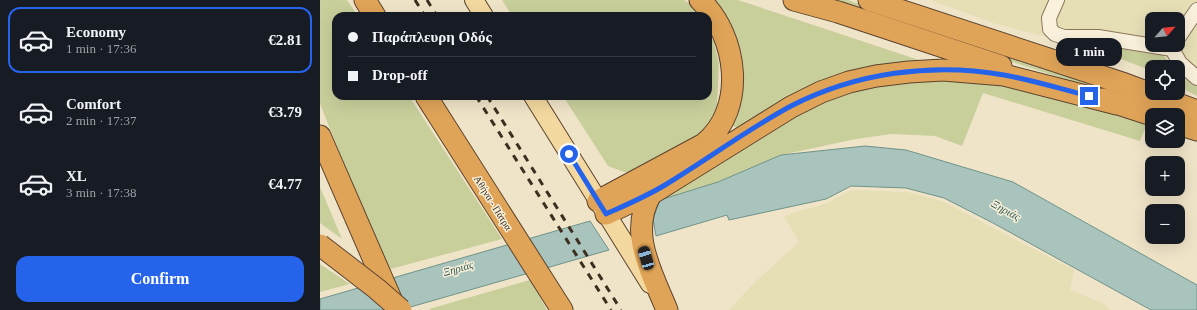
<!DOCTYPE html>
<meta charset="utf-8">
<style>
:root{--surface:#171b24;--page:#20242c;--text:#f1f3f6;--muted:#9ea1a6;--line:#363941;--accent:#2563eb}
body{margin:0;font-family:Georgia,serif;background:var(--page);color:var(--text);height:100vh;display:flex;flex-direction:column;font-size:15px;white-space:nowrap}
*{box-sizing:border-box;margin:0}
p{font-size:13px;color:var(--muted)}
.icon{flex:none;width:22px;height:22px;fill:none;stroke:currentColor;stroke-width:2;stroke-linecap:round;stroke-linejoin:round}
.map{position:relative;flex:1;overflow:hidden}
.details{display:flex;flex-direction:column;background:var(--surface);width:320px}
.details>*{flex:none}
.top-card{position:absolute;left:12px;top:12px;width:380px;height:88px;border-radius:12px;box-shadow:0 4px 16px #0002;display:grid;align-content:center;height:88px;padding:0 16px;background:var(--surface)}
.needle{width:26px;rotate:63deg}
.buttons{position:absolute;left:825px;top:12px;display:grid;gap:8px}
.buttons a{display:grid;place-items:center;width:40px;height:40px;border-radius:8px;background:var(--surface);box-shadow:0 4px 16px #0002;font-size:20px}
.end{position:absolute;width:18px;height:18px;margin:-9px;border:5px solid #2563eb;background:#fff;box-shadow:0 0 0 2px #fff}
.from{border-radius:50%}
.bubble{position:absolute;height:28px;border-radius:12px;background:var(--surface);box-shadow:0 4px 16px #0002;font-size:13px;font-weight:800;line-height:28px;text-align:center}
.car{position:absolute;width:12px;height:24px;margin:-12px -6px;border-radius:5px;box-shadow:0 0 3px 1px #0007;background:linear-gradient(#222 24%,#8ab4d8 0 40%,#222 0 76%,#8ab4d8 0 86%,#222 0)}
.top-card b{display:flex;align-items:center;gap:14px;height:38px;font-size:15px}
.top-card b+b{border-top:1px solid var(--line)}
.top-card i{width:10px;height:10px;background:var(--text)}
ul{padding:7px 0 0;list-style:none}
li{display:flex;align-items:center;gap:12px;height:66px;margin:0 8px 6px;padding:0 8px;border:2px solid transparent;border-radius:12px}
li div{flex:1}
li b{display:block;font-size:15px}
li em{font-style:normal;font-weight:800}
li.current{border-color:var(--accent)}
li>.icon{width:36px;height:36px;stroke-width:1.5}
.button{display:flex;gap:8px;margin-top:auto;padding:8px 16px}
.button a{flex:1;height:46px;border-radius:12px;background:var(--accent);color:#fff;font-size:16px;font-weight:800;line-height:46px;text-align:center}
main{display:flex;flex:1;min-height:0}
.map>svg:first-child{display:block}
.farmland{fill:#e6deb5}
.green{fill:#c9cf9b}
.water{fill:#a9c4bc;stroke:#6f938a}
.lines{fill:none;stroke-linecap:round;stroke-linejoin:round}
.minor-casing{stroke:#8d765c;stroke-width:16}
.major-casing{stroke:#5b4430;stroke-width:20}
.highway-casing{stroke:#5b4430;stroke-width:23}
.minor{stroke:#faf1dc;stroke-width:14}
.major{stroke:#f3d9a0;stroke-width:18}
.highway{stroke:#e0a458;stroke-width:21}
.rail{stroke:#3d2e20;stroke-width:3;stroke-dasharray:7 7;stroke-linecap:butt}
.highway-bridge-casing{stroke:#5b4430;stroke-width:23;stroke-linecap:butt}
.highway-bridge{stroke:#e0a458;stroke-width:21}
.route{stroke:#2563eb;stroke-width:5}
.labels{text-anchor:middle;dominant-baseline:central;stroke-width:3;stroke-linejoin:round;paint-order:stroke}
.street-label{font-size:10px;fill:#3d2e20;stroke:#f7eed8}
.water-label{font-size:11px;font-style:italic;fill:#2f5d5a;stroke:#f7eed8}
</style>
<main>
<section class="details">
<ul>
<li class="current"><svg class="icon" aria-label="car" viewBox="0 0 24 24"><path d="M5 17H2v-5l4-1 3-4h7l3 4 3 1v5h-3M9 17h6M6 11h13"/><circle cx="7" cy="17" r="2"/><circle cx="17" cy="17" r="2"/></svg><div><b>Economy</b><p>1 min · 17:36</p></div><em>€2.81</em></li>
<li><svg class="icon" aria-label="car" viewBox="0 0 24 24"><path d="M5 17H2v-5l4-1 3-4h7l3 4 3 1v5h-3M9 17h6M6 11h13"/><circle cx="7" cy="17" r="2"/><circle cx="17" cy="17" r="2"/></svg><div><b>Comfort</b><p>2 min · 17:37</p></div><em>€3.79</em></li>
<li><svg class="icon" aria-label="car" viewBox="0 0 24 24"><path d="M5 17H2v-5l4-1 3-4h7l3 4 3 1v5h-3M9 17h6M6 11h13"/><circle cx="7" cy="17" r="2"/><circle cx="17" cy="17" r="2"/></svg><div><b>XL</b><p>3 min · 17:38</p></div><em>€4.77</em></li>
</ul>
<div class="button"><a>Confirm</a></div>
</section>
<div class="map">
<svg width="877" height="310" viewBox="0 0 877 310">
<rect width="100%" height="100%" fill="#f0e4c8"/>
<path class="farmland" d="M 610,0 L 877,0 L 877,1 L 858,26 L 858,19 L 832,19 L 832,39 L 742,41 L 673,23 Z
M 877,20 L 877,72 L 871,68 L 859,50 L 862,38 Z
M 532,190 L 587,192 L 622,201 L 754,270 L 750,290 L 782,303 L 791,310 L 409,310 L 435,282 L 479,242 L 464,216 L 507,203 Z"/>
<path class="green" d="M 0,0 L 27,0 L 38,16 L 16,16 L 16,96 L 89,96 L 182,239 L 67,270 L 0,104 Z
M 182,0 L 364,0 L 369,3 L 378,16 L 192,16 Z
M 393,0 L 418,0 L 611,64 L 476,95 L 417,128 L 411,125 Z
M 501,0 L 528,0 L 804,94 L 800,97 Z
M 388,32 L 393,40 L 399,63 L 397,107 L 386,129 L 374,143 L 320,172 L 304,172 L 288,166 L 243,96 L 388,96 Z
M 742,41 L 783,43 L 840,53 L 855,67 L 832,67 L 832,71 L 793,56 Z
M 858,70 L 877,85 L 877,96 L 858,86 Z
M 658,77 L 832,123 L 832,131 L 825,129 L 820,141 L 663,93 L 642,146 L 615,136 L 572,134 L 536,139 L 461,155 L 398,182 L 340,200 L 438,136 L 504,101 L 529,93 L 590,80 Z
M 0,187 L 22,239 L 0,223 Z
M 0,264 L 30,284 L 0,292 Z
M 210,280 L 227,310 L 111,310 L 109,309 Z"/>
<path class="water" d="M 545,146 L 586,150 L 693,182 L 877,285 L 877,310 L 831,310 L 673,223 L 624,198 L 586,188 L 531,186 L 506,199 L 409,220 L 407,215 L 336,236 L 333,219 L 340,200 L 398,182 L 461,155 Z
M 270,221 L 289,250 L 80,310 L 0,310 L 0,299 Z"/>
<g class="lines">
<defs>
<path id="minor" d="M 737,0 L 729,18 L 730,29 L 735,34 L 744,37 L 778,37 L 852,49 L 860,63 L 877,78
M 858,38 L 877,10"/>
<path id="major" d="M 154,0 L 164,16
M 213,96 L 330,284"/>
<path id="highway" d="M 45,0 L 55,16
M 474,0 L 518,12 L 681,66
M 549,0 L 805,84 L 877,111
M 106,96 L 242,310
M 783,99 L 832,115
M 858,124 L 877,130
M 0,136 L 74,306
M 278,201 L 384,144 C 427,109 418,36 380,0
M 286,214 L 336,190
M 347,310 C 332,273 308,233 331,194 L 471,107 L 501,92 L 529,82 L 556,76 L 589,72 L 623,70 L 684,75 L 797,104"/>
</defs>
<use href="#minor" class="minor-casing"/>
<use href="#major" class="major-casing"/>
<use href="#highway" class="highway-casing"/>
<use href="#minor" class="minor"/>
<use href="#major" class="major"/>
<use href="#highway" class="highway"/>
<path class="rail" d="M 95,0 L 105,16
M 107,0 L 117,16
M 156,96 L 291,310
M 167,96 L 301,310"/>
<defs>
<path id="highway-bridge" d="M 0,245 L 57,289 L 81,310"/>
</defs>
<use href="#highway-bridge" class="highway-bridge-casing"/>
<use href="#highway-bridge" class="highway-bridge"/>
</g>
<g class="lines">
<path class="route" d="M 249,154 L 286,214 C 306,205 327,196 345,185 C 388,159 428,129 471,106 C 535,73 612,62 684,75 C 712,80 741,89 769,96"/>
</g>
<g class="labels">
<g class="street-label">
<text transform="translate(173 203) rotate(58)">Αθήνα - Πάτρα</text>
</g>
<g class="water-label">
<text transform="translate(686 210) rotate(29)">Ξηριάς</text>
<text transform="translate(138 268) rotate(-16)">Ξηριάς</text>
</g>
</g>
</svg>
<div class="buttons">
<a><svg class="needle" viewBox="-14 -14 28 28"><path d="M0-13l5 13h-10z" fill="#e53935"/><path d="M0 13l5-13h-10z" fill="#9ea1a6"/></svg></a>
<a><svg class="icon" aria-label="locate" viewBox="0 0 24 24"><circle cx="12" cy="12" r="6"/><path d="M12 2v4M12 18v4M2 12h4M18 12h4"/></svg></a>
<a><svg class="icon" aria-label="layers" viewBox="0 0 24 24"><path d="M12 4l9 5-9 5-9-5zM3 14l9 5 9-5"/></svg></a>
<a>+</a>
<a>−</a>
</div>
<i class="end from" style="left:249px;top:154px"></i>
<i class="end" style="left:769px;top:96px"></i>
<div class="bubble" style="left:736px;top:38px;width:66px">1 min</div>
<i class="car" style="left:326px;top:258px;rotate:344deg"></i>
<div class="top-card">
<b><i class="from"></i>Παράπλευρη Οδός</b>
<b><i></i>Drop-off</b>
</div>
</div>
</main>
